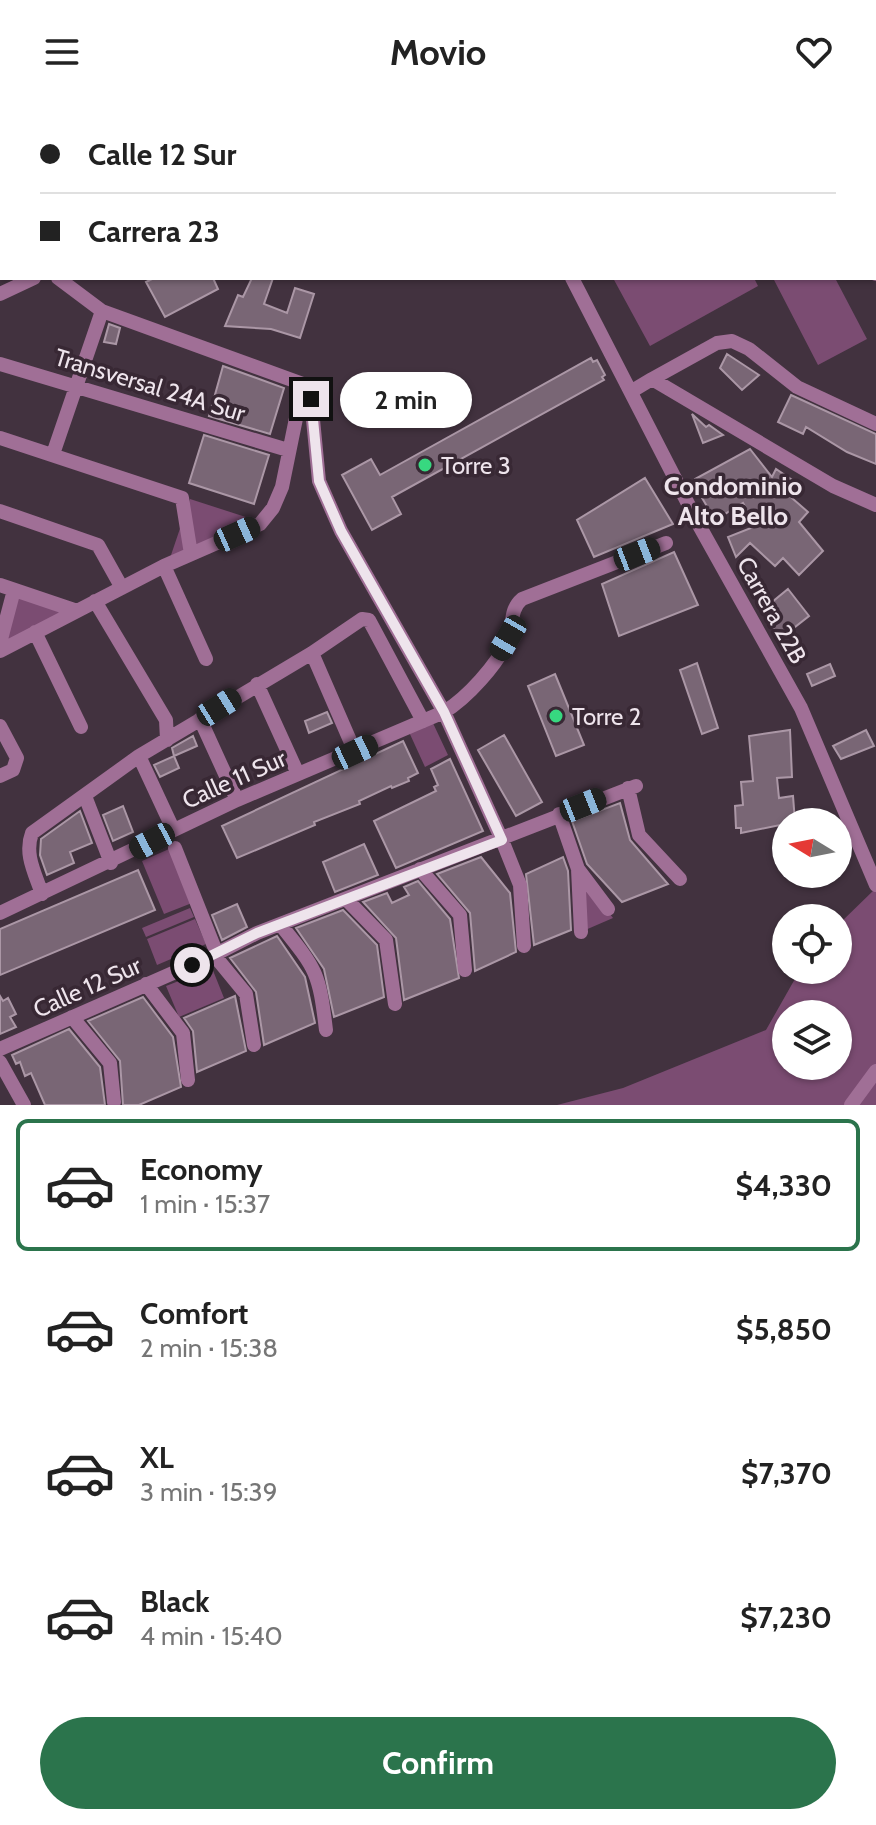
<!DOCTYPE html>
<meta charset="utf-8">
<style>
:root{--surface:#fff;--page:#f6f6f6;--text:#222;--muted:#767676;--line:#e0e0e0;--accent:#2b744c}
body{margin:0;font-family:Cabin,sans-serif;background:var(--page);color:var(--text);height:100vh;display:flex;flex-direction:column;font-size:30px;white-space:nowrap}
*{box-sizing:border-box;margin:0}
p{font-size:26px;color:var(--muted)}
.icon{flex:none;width:44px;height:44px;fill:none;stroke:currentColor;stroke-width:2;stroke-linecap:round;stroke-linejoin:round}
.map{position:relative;height:1001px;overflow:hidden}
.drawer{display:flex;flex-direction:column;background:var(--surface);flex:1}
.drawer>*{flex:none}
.guide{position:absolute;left:0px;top:0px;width:876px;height:176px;box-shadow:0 2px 6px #0004;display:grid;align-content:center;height:176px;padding:0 40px;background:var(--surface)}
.needle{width:52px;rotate:280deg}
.tools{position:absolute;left:772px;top:704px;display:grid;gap:16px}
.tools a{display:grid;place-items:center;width:80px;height:80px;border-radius:50%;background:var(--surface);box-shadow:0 2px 6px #0004;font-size:40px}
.end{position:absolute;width:36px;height:36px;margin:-18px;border:10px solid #eee4ec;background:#111;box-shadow:0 0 0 4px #111}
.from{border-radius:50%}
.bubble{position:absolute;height:56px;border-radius:28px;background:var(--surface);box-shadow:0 2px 6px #0004;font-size:26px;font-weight:700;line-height:56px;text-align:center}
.car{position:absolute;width:24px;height:48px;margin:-24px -12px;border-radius:10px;box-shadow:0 0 6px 2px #0007;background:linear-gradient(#222 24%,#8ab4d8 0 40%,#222 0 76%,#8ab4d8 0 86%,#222 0)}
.guide b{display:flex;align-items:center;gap:28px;height:76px;font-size:30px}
.guide b+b{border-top:2px solid var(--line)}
.guide i{width:20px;height:20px;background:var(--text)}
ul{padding:14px 0 0;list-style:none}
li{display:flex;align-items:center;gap:24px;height:132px;margin:0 16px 12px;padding:0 24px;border:4px solid transparent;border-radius:12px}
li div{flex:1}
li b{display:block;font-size:30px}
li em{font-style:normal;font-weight:700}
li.current{border-color:var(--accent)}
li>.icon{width:72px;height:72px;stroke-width:1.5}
.cta{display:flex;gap:16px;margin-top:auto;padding:16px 40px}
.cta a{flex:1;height:92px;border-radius:48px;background:var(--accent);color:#fff;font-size:32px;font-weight:700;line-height:92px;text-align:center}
header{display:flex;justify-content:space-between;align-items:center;height:104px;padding:0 40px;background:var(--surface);font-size:36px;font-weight:700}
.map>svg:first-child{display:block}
.green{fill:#7b4c72;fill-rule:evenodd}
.building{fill:#796675;stroke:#ab97a6;stroke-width:2}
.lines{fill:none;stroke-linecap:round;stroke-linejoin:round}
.minor{stroke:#a06f96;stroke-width:14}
.route{stroke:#eee4ec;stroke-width:10}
.poi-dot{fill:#37d880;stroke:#382834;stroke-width:3}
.labels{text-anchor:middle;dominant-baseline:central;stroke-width:7;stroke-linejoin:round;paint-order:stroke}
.street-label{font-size:24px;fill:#eee4ec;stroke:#382834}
.poi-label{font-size:24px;fill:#eee4ec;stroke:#382834;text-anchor:start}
.neighbourhood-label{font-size:26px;font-weight:bold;fill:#eee4ec;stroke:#382834}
</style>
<header><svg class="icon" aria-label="menu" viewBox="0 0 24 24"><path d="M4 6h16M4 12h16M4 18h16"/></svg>Movio<svg class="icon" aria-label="heart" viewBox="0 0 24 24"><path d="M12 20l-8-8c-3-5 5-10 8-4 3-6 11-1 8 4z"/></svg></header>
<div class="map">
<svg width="876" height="1001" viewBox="0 0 876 1001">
<rect width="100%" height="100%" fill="#42323f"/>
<path class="green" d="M 613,174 L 754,174 L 758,182 L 650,242 Z
M 773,174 L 835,174 L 867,235 L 818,261 Z
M 190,395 L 255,416 L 169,457 Z
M 16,492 L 65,510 L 1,544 Z
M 432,617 L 448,651 L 425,663 L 409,628 Z
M 169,745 L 192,799 L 164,810 L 142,757 Z
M 579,769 L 613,814 L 583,827 Z
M 876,784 L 876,1001 L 557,1001 L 623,984 L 766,926 L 800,866 L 838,866 L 838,821 ZM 786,910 L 838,910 L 838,962 L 786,962 Z
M 190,804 L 194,813 L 146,833 L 142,824 Z
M 195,815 L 206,840 L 157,861 L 147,835 Z
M 212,864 L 224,894 L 179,913 L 166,882 Z"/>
<path class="building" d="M 154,174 L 213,174 L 218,185 L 165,213 L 146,178 Z
M 252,174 L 273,174 L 264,200 L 287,209 L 295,184 L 314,190 L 300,234 L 271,225 L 225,222 L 238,191 L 243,193 Z
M 109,220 L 120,224 L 116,240 L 104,238 Z
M 727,250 L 759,271 L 742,286 L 720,264 Z
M 591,254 L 593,258 L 597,256 L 605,271 L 602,273 L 604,276 L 392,393 L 401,410 L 372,426 L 342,371 L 371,355 L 380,371 Z
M 223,262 L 284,284 L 270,330 L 209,312 Z
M 791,291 L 876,330 L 876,360 L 847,348 L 806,323 L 803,330 L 778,318 Z
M 692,310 L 706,323 L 709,321 L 723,331 L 703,339 Z
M 204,331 L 269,351 L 254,400 L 189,379 Z
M 750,345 L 772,373 L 776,365 L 795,378 L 785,388 L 808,408 L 799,418 L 823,447 L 799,471 L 783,454 L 775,462 L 750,439 L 736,453 L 728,433 L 756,422 L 743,399 L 715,416 L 698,387 L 695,375 Z
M 645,374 L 673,420 L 594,453 L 577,416 Z
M 674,448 L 698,501 L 619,532 L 602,480 Z
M 788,485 L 809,512 L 781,534 L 769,518 L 771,510 L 766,503 Z
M 697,559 L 718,624 L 702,630 L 680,566 Z
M 830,560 L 835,572 L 812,582 L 807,570 Z
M 555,570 L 584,641 L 556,652 L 528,582 Z
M 327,608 L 332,619 L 309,629 L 305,617 Z
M 790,626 L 792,673 L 777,674 L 779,694 L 793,692 L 795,718 L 741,729 L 741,724 L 736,724 L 735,702 L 743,701 L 741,678 L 753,677 L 749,632 Z
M 866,626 L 874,642 L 841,655 L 833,642 Z
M 504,631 L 542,698 L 516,712 L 478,646 Z
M 193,632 L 197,642 L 174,652 L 172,644 Z
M 403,637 L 418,669 L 408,674 L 409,677 L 392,684 L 391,682 L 359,697 L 360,700 L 314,718 L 315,721 L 237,754 L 222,722 Z
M 174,652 L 179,664 L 160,673 L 154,661 Z
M 450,655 L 483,727 L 396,764 L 374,717 L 436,687 L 434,683 L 438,681 L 431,665 Z
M 620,699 L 630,736 L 668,780 L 622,798 L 587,760 L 572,717 Z
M 123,702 L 133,728 L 113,737 L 103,711 Z
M 80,707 L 92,739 L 70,748 L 74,759 L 47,771 L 40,751 L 41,735 Z
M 364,740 L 378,771 L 335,788 L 323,758 Z
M 481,753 L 510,789 L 516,848 L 475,867 L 470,809 L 437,770 Z
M 563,753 L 568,767 L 571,826 L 534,841 L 526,770 Z
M 138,766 L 155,806 L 0,871 L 0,825 Z
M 418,777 L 450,815 L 459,874 L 404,896 L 396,834 L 363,798 L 387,789 L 392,799 L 409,791 L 404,783 Z
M 237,800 L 247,823 L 222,836 L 212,811 Z
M 343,806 L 377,841 L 384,893 L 334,913 L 324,865 L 296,824 Z
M 277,832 L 305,873 L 315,919 L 264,941 L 256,888 L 230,854 Z
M 0,892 L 3,897 L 8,894 L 16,910 L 10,913 L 16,923 L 0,930 Z
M 235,892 L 246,947 L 197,968 L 193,927 L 184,914 Z
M 143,893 L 173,933 L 181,983 L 139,1001 L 123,1001 L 120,957 L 88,917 Z
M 69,925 L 100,963 L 105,1001 L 45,1001 L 31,969 L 25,972 L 20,958 L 16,960 L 12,951 Z"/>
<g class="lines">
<path class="minor" d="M 119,0 L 125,2
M 468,0 L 469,2
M 748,0 L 749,2
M 88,2 L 88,0
M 351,2 L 354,0
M 777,2 L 781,0
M 874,32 L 876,31
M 0,36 L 2,37
M 0,106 L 2,105
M 874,167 L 876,170
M 58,174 L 102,207 L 303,280
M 572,174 L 700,423 L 801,604 L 876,781
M 0,190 L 34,174
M 0,260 L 288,346
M 652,275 L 717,239 L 732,237 L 749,245 L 797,283 L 876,320
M 303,280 L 311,295 L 319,377 L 341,427 L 444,608 L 502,736 L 520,781 L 524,842
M 632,287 L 652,275 L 833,382 L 876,401
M 0,334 L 182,394 L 191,450
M 53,350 L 102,207
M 0,407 L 98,441 L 122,484
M 164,462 L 206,555
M 0,481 L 77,507
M 95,497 L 166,616 L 167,636
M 35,528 L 81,623
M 0,539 L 14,486
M 0,547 L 164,462 L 260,420 L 273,404 L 282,383 L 303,280
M 312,549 L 355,648
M 257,580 L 298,670
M 200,615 L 237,696
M 0,622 L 17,654 L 13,666 L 0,672
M 139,652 L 173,725
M 628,684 L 639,731 L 680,775
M 85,692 L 111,759
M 559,710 L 578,765 L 581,828
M 175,744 L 217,850
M 420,765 L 460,811 L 465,866
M 578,765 L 608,805
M 42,790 C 35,769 24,750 32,729 L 139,652 L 312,549 L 362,515 L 369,516 L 423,617
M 347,796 L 386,836 L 395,900
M 0,809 L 237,696 L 444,608 C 467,594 497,561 508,536 C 514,521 509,506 522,495 L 666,439
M 280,820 C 317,866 319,868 326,926
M 214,851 L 246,890 L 254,941
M 146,880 L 183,929 L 188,976
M 72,913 L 110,959 L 114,998
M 0,945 L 214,851 L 257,829 L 636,682
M 0,958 L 24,1001
M 851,1001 L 876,967"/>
</g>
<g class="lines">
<path class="route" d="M 192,861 L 257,829 L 502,736 L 444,608 L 341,427 L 319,377 L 311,295"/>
</g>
<g class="poi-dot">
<circle cx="425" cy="361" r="8"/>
<circle cx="556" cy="612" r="8"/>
</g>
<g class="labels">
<g class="street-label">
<text transform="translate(150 281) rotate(17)">Transversal 24A Sur</text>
<text transform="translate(772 506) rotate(61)">Carrera 22B</text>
<text transform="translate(234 675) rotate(-24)">Calle 11 Sur</text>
<text transform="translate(87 883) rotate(-24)">Calle 12 Sur</text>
</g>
<g class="poi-label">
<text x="441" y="361">Torre 3</text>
<text x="572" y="612">Torre 2</text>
</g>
<g class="neighbourhood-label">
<text x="733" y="382">Condominio<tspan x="733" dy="30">Alto Bello</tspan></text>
</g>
</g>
</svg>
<div class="tools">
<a><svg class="needle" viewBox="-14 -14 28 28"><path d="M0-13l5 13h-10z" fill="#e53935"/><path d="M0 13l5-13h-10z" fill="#767676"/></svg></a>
<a><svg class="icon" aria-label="locate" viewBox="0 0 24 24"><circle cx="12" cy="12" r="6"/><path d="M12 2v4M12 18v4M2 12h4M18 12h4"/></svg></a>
<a><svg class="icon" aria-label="layers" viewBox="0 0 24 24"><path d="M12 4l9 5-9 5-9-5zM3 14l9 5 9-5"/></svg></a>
</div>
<i class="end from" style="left:192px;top:861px"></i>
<i class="end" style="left:311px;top:295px"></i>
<div class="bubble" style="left:340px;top:268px;width:132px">2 min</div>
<i class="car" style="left:237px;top:430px;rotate:66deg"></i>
<i class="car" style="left:637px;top:450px;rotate:69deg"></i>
<i class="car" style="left:508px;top:534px;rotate:210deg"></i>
<i class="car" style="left:219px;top:603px;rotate:58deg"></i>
<i class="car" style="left:355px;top:648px;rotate:65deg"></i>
<i class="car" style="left:583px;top:701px;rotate:68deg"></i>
<i class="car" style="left:152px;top:737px;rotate:242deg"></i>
<div class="guide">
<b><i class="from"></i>Calle 12 Sur</b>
<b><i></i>Carrera 23</b>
</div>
</div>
<section class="drawer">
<ul>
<li class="current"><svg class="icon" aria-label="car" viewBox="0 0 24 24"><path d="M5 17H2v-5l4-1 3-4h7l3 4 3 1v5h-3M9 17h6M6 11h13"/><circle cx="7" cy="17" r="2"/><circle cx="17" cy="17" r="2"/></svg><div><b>Economy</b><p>1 min · 15:37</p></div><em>$4,330</em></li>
<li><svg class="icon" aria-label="car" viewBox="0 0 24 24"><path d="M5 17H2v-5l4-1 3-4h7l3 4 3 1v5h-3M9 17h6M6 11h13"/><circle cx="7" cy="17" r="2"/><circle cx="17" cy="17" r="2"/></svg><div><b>Comfort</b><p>2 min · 15:38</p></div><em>$5,850</em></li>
<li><svg class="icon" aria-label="car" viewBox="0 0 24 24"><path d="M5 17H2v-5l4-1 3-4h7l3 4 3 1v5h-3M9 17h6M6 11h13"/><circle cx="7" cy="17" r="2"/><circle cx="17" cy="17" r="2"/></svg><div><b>XL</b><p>3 min · 15:39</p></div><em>$7,370</em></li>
<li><svg class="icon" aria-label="car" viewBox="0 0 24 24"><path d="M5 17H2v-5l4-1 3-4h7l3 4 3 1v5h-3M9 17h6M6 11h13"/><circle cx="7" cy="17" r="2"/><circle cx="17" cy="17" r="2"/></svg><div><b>Black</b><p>4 min · 15:40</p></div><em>$7,230</em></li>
</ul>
<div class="cta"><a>Confirm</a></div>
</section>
